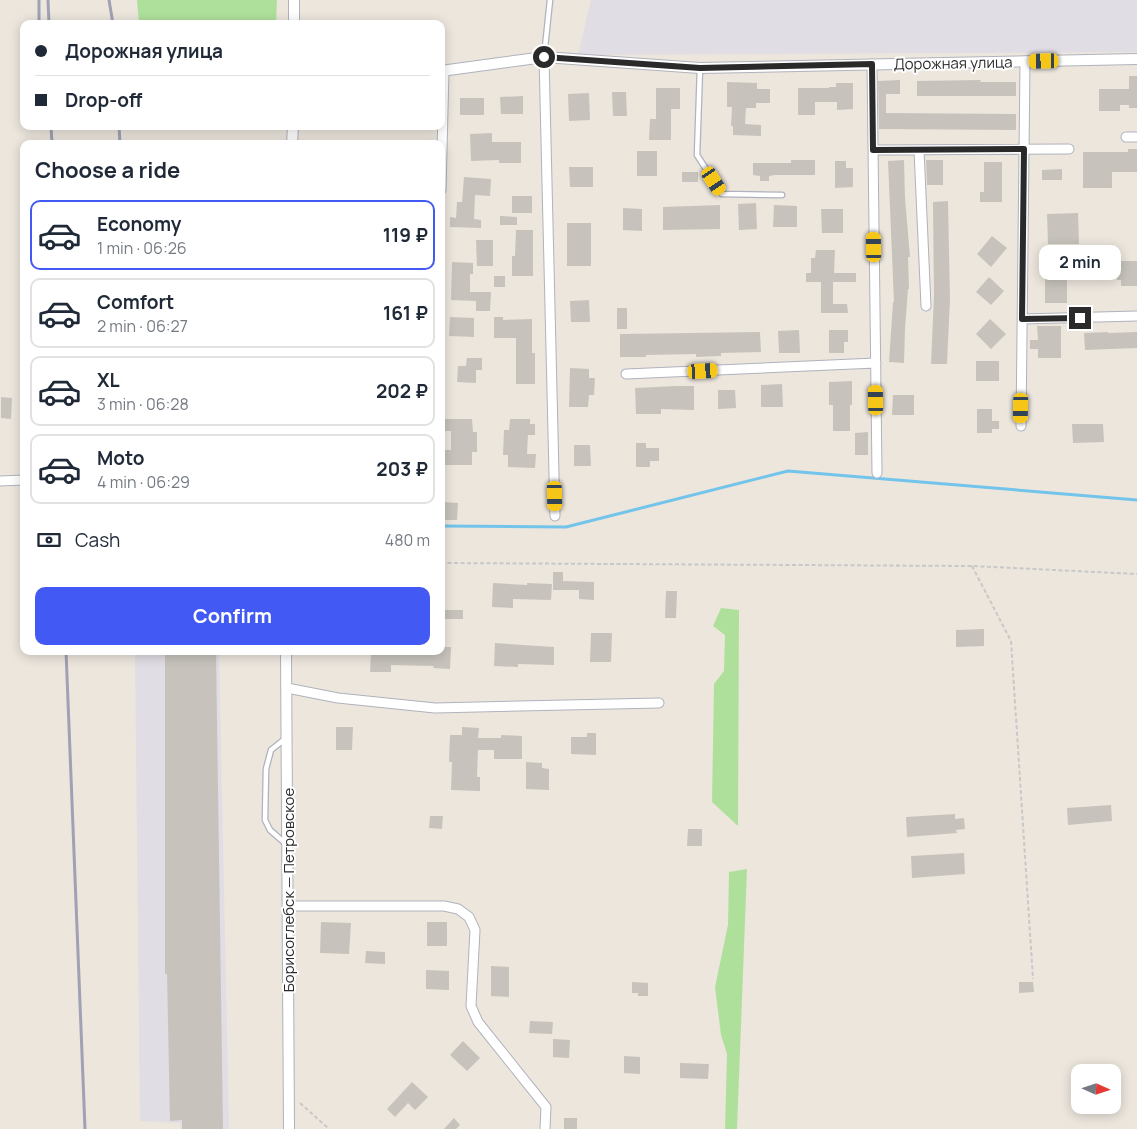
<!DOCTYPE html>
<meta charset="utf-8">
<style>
:root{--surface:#fff;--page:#f6f6f7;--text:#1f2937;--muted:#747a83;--line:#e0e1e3;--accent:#4259f3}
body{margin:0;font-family:Manrope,sans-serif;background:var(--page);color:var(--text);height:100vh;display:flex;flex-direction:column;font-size:19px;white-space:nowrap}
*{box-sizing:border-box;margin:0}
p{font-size:16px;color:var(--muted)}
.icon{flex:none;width:28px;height:28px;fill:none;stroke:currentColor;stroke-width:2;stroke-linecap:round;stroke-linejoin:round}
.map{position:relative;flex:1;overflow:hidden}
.drawer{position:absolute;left:20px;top:140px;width:425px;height:515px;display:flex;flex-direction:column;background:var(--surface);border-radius:10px;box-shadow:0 2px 12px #0003}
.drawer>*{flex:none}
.top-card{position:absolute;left:20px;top:20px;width:425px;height:110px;border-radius:10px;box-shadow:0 2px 12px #0003;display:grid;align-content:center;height:110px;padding:0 15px;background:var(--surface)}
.needle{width:32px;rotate:93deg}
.buttons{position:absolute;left:1071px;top:1064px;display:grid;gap:10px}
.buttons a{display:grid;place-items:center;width:50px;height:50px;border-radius:10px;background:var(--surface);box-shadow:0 2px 12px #0003;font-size:25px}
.end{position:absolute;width:22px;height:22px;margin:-11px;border:6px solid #2a2a2a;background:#fff;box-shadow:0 0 0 2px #fff}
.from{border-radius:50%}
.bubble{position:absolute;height:35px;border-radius:10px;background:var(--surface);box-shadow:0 2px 12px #0003;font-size:16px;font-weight:700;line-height:35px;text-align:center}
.car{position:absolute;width:15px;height:30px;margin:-15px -8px;border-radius:6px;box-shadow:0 0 4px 1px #0007;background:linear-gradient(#f5c518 24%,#345 0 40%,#f5c518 0 76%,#345 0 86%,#f5c518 0)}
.top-card b{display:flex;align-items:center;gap:18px;height:48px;font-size:19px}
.top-card b+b{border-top:1px solid var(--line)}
.top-card i{width:12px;height:12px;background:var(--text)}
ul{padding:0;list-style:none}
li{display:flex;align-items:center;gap:15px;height:70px;margin:0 10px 8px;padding:0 5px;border:2px solid var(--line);border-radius:10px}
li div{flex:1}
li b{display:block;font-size:19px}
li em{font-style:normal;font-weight:700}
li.active{border-color:var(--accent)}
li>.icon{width:45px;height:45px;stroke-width:1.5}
h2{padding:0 15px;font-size:22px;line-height:60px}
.pay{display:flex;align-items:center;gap:12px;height:55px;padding:0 15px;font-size:19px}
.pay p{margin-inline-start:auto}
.cta{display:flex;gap:10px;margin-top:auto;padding:10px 15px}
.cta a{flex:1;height:58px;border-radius:10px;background:var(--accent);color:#fff;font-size:20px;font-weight:700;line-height:58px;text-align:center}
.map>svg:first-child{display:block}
.industrial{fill:#e0dde4}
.green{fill:#afe09b}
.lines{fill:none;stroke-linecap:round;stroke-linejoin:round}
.stream{stroke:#73c4ea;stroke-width:3}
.building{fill:#c7c3bc}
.service-casing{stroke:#b0b2bd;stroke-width:7}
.minor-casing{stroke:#b0b2bd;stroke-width:11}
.tertiary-casing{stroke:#b0b2bd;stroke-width:12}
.path{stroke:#c8c8c8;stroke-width:2;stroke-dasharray:4 2.5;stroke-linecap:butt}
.service{stroke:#fff;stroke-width:4.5}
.minor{stroke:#fff;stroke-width:9}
.tertiary{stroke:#fff;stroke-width:10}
.rail{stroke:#a0a1b4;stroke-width:3}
.route{stroke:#2a2a2a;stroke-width:6}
.labels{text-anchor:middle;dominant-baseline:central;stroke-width:4;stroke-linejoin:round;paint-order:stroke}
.street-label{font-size:15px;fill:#2a2a2a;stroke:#fff}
</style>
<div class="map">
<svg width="1137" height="1129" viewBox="0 0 1137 1129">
<rect width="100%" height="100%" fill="#ece6dd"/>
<path class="industrial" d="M 591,0 L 1137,0 L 1137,52 L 578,55 Z
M 135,651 L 219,651 L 229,1129 L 181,1129 L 180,1123 L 140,1121 Z"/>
<path class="green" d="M 137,0 L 277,0 L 276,24 L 139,24 Z
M 721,608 L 739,610 L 738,826 L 712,802 L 714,684 L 724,671 L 725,635 L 713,626 Z
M 747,869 L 737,1129 L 725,1129 L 727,1054 L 721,1035 L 715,987 L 728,925 L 729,872 Z"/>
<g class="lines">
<path class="stream" d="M 441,526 L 566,527 L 788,471 L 1137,500"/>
</g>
<path class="building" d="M 1129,76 L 1137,76 L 1137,108 L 1129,108 L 1129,105 L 1120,105 L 1120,111 L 1099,111 L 1099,89 L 1129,89 Z
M 900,80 L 900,94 L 886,94 L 886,113 L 1016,114 L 1016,130 L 879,129 L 878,81 Z
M 981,80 L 980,82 L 1016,82 L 1016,96 L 917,96 L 917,81 Z
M 727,82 L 757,83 L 757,89 L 770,89 L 770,103 L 756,103 L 756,108 L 746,108 L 745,124 L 761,125 L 761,136 L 733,135 L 733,126 L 731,126 L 732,107 L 727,107 Z
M 836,83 L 853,83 L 853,109 L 837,110 L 837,102 L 815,102 L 815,115 L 798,115 L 798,88 L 829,88 L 829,87 L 836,87 Z
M 656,88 L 680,88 L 680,109 L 671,109 L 671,140 L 649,140 L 650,119 L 656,119 Z
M 612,92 L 626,92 L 627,116 L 613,116 Z
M 589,93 L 590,120 L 569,121 L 568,94 Z
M 523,96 L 523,114 L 501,114 L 500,97 Z
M 460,98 L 484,98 L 484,115 L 460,115 Z
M 492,133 L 492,142 L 521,142 L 521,163 L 499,163 L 499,160 L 471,161 L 470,134 Z
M 1128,149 L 1137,149 L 1137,172 L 1112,172 L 1112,188 L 1083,188 L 1083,152 L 1128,152 Z
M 637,151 L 657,151 L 657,176 L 637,176 Z
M 791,160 L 815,160 L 815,175 L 775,175 L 769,176 L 769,181 L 760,181 L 760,176 L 753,175 L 753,163 L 791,163 Z
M 904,160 L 905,198 L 910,257 L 908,257 L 909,289 L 908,289 L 905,329 L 904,363 L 889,362 L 893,302 L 894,302 L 888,161 Z
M 926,160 L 943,160 L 943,185 L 927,185 Z
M 835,161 L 846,161 L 846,168 L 853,168 L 853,187 L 835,188 Z
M 984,162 L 1002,162 L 1002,202 L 980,202 L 980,192 L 984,192 Z
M 569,167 L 593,167 L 593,187 L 570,187 Z
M 1062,169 L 1062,180 L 1042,180 L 1042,170 Z
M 682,172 L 698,172 L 698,182 L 682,182 Z
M 464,177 L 491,179 L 490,196 L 475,195 L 474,219 L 481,220 L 481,228 L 450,227 L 450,217 L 456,218 L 457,202 L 462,202 Z
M 512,196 L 532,196 L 532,213 L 512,213 Z
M 948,201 L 950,299 L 947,364 L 931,364 L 934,296 L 933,202 Z
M 756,203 L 757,229 L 739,230 L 738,204 Z
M 720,205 L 720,229 L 663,230 L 663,207 Z
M 774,205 L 797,206 L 797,227 L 773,227 Z
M 623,208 L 642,209 L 642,231 L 623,230 Z
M 821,209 L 843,209 L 843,233 L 822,233 Z
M 1078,213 L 1079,244 L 1048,244 L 1047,214 Z
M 500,216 L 517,217 L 517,225 L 500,225 Z
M 567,223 L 591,223 L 591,266 L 567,266 Z
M 516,230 L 533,230 L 533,276 L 512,276 L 512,256 L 515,256 Z
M 992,236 L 1007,248 L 991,267 L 977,254 Z
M 476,240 L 493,240 L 493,266 L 477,266 Z
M 816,250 L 835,250 L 834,273 L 856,273 L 856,282 L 833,282 L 833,304 L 847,304 L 848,313 L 821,313 L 821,282 L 806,282 L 806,273 L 811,273 L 811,258 L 815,258 Z
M 1117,261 L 1137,261 L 1137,286 L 1121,286 L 1121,280 L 1117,280 Z
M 452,262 L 473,263 L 473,274 L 470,274 L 470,292 L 491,292 L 490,311 L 476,311 L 476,301 L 451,300 Z
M 494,276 L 505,276 L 505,287 L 494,287 Z
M 989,277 L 1004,291 L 991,305 L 976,292 Z
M 1045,278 L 1067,278 L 1067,303 L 1045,303 Z
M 589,300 L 590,322 L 571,322 L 570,301 Z
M 617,308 L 627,308 L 627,329 L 617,329 Z
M 450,317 L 474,318 L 474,337 L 449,336 Z
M 494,317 L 503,317 L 503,320 L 532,319 L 532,353 L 535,353 L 535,384 L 516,384 L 516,338 L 494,338 Z
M 990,319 L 1006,334 L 991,349 L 976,334 Z
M 1037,326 L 1061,326 L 1061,358 L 1038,358 L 1038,349 L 1030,349 L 1030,340 L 1038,340 Z
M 799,330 L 800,353 L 779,353 L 778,331 Z
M 829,330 L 848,330 L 848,342 L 844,342 L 844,353 L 829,353 Z
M 760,332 L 761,352 L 721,353 L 721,356 L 696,357 L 696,354 L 646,355 L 646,357 L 620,357 L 620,334 Z
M 1108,332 L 1108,333 L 1137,332 L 1137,348 L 1085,350 L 1084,333 Z
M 467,358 L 482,358 L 482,370 L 476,370 L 476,383 L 457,382 L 458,366 L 466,366 Z
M 976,361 L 999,361 L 999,381 L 976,381 Z
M 570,368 L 589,369 L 589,378 L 595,378 L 594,395 L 589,395 L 588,407 L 569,407 Z
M 852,381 L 852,405 L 850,405 L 850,431 L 833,431 L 833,405 L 829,405 L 829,382 Z
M 782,384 L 783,407 L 761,407 L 761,385 Z
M 676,386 L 694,386 L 694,410 L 661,409 L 661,414 L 636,414 L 635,388 Z
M 718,390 L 735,390 L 736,408 L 718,409 Z
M 893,395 L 914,395 L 914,415 L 892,415 Z
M 1,397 L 12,398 L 11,419 L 1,418 Z
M 977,409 L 992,409 L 992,421 L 999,421 L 999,429 L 992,429 L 992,433 L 977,433 Z
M 445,419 L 472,419 L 473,432 L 477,432 L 477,452 L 472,452 L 472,465 L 445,465 L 445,450 L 451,450 L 451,431 L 445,431 Z
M 510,419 L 530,419 L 530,424 L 535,424 L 535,435 L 528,435 L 527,454 L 536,454 L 535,468 L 508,467 L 508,455 L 503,455 L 504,430 L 509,430 Z
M 1072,424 L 1103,424 L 1104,442 L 1073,443 Z
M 868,432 L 868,455 L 855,455 L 855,433 Z
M 636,443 L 646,443 L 646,448 L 659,448 L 659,461 L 650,461 L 650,467 L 636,467 Z
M 574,445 L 590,445 L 591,466 L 574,466 Z
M 444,502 L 458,503 L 457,520 L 443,520 Z
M 553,572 L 563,572 L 563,581 L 594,582 L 594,600 L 579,599 L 579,590 L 553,590 Z
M 493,583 L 527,585 L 527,583 L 552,584 L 551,600 L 513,599 L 513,608 L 492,607 Z
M 666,591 L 677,591 L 676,618 L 665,618 Z
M 444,610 L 463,610 L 463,619 L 444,619 Z
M 984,629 L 984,646 L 956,647 L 956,630 Z
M 591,633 L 612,633 L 611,662 L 590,662 Z
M 495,643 L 554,647 L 554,665 L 518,664 L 518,667 L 494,666 Z
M 441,647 L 451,647 L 450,669 L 433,668 L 434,666 L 391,665 L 391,672 L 370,672 L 371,652 L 441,651 Z
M 165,651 L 216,651 L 223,1129 L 182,1129 L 182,1120 L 170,1121 L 167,974 L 165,974 Z
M 336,727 L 353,727 L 352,750 L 336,750 Z
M 462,727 L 479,728 L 478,738 L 501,738 L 501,735 L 522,736 L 522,759 L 494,759 L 494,750 L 478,750 L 477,777 L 480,777 L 480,791 L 451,790 L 452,762 L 449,762 L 450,735 L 462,735 Z
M 587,733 L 596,733 L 596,755 L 571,754 L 571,737 L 587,737 Z
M 526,762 L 542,763 L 542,768 L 549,769 L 549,790 L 526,789 Z
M 1111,805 L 1112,821 L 1068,825 L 1067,808 Z
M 955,814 L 955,819 L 964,818 L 965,829 L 956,830 L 957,833 L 907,837 L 906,817 Z
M 430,816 L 443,816 L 442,829 L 429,828 Z
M 688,829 L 702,829 L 702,846 L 687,846 Z
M 964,853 L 965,874 L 912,878 L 911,856 Z
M 321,922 L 351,923 L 349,954 L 320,953 Z
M 427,922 L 447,922 L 447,946 L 427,946 Z
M 366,951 L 385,952 L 385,964 L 365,963 Z
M 491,966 L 509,967 L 509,997 L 491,996 Z
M 426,970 L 449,971 L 449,990 L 426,989 Z
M 632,982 L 648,983 L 648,996 L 638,996 L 638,993 L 632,993 Z
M 1019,982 L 1033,982 L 1034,992 L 1019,993 Z
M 530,1021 L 553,1022 L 552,1034 L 529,1033 Z
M 553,1039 L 570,1040 L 569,1058 L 553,1057 Z
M 463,1041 L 480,1058 L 467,1071 L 450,1055 Z
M 624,1056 L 640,1057 L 640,1074 L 624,1073 Z
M 680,1063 L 709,1064 L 708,1079 L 680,1078 Z
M 412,1082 L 428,1097 L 415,1110 L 408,1103 L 395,1117 L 387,1109 Z
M 454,1118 L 460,1125 L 456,1129 L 444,1129 Z
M 564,1118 L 577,1118 L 577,1129 L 564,1129 Z"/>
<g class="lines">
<defs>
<path id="service" d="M 544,57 L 550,0
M 700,68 L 697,155 L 722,194 L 782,195
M 286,844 L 270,830 L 265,820 L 266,769 L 271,750 L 286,738"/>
<path id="minor" d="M 544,57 L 555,516
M 872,64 L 877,473
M 1126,137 L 1137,137
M 873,150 L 1069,149
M 919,150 L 926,306
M 441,190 L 444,71
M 1022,319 L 1137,316
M 626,374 L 876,363
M 1021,426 L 1025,61
M 0,481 L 24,480
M 287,688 L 338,698 L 435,708 L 659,703
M 288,906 L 444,906 L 458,909 L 469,917 L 475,930 L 471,1006 L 478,1022 L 546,1107 L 545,1129"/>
<path id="tertiary" d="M 294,0 L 294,24
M 441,71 L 544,57 L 700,68 L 1137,59
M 292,144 L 293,126
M 286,651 L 289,1129"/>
</defs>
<use href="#service" class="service-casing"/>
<use href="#minor" class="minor-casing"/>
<use href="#tertiary" class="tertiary-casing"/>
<path class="path" d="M 441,563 L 972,566 L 1137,574
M 972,566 L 1011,641 L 1033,979
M 300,1103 L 329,1129"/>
<use href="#service" class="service"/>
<use href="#minor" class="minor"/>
<use href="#tertiary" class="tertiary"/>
<path class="rail" d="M 48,0 L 49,24
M 109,0 L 113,24
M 39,24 L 39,0
M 51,126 L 52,144
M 119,126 L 120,144
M 66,651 L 85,1129"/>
</g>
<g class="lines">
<path class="route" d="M 544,57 L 700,68 L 872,64 L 873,150 L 1024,149 L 1022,319 L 1080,318"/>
</g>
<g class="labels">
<g class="street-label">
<text transform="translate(953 63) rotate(-1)">Дорожная улица</text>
<text transform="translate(288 890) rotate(-90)">Борисоглебск — Петровское</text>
</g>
</g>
</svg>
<div class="buttons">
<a><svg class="needle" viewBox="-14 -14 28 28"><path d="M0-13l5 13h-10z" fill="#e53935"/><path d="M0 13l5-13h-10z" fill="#747a83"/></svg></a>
</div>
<i class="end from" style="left:544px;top:57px"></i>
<i class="end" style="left:1080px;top:318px"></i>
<div class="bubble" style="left:1039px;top:245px;width:82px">2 min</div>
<i class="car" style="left:1044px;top:61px;rotate:269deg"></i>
<i class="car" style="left:714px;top:181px;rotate:147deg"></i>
<i class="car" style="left:874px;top:247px;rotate:359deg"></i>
<i class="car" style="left:703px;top:371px;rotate:87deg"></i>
<i class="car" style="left:876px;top:400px;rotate:359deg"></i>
<i class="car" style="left:1021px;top:408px;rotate:181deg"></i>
<i class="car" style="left:555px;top:496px;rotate:179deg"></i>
<div class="top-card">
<b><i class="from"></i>Дорожная улица</b>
<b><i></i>Drop-off</b>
</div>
<section class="drawer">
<h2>Choose a ride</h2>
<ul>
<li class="active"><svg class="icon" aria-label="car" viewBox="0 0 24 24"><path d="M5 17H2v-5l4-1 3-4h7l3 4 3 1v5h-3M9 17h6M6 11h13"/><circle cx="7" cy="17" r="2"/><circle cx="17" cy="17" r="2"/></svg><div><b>Economy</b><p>1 min · 06:26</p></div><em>119 ₽</em></li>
<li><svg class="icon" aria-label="car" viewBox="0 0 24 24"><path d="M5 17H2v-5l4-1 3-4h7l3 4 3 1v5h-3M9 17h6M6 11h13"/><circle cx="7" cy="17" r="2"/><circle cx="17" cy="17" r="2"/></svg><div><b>Comfort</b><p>2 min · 06:27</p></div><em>161 ₽</em></li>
<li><svg class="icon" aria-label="car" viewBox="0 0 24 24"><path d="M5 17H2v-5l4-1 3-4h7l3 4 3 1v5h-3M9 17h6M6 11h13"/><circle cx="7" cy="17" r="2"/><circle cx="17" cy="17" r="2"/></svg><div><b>XL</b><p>3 min · 06:28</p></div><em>202 ₽</em></li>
<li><svg class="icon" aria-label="car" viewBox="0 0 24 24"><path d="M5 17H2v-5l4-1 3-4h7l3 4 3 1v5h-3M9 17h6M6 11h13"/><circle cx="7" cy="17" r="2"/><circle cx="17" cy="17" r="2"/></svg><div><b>Moto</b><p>4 min · 06:29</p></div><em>203 ₽</em></li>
</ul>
<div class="pay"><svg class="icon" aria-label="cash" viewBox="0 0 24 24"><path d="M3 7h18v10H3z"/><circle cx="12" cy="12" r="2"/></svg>Cash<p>480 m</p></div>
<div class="cta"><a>Confirm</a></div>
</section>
</div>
